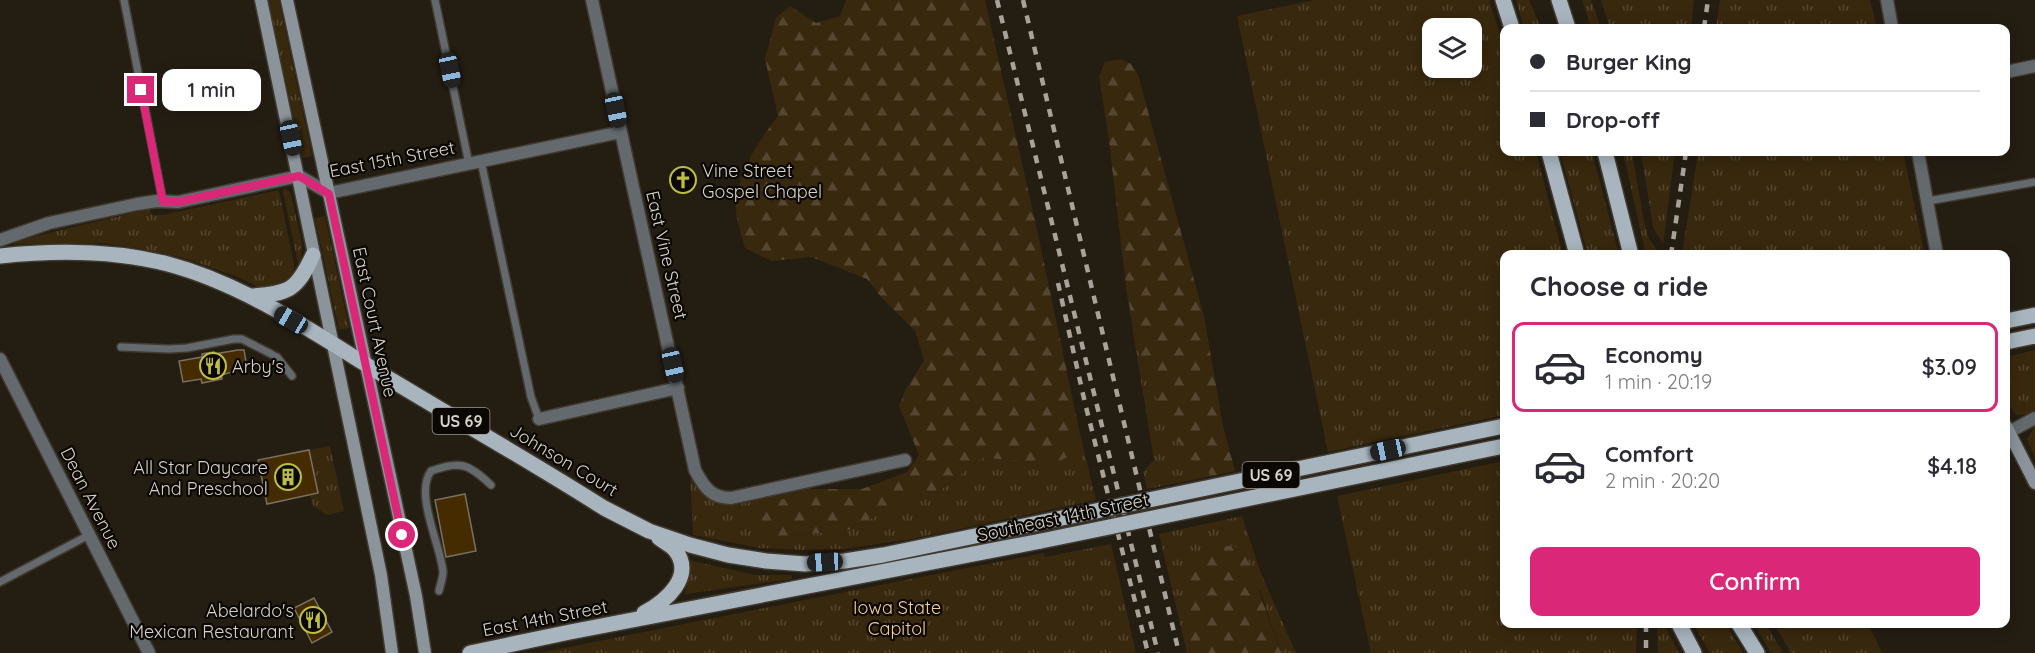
<!DOCTYPE html>
<meta charset="utf-8">
<style>
:root{--surface:#fff;--page:#f2f2f3;--text:#2b2b33;--muted:#7c7c81;--line:#e1e1e2;--accent:#db2777}
body{margin:0;font-family:Quicksand,sans-serif;background:var(--page);color:var(--text);height:100vh;display:flex;flex-direction:column;font-size:22px;white-space:nowrap}
*{box-sizing:border-box;margin:0}
p{font-size:20px;color:var(--muted)}
.icon{flex:none;width:33px;height:33px;fill:none;stroke:currentColor;stroke-width:2;stroke-linecap:round;stroke-linejoin:round}
.map{position:relative;flex:1;overflow:hidden}
.side{position:absolute;left:1500px;top:250px;width:510px;height:378px;display:flex;flex-direction:column;background:var(--surface);border-radius:12px;box-shadow:0 3px 15px #0003}
.side>*{flex:none}
.guide{position:absolute;left:1500px;top:24px;width:510px;height:132px;border-radius:12px;box-shadow:0 3px 15px #0003;display:grid;align-content:center;height:132px;padding:0 30px;background:var(--surface)}
.tools{position:absolute;left:1422px;top:18px;display:grid;gap:12px}
.tools a{display:grid;place-items:center;width:60px;height:60px;border-radius:12px;background:var(--surface);box-shadow:0 3px 15px #0003;font-size:30px}
.end{position:absolute;width:27px;height:27px;margin:-14px;border:8px solid #db2777;background:#fff;box-shadow:0 0 0 3px #fff}
.from{border-radius:50%}
.bubble{position:absolute;height:42px;border-radius:12px;background:var(--surface);box-shadow:0 3px 15px #0003;font-size:20px;font-weight:600;line-height:42px;text-align:center}
.car{position:absolute;width:18px;height:36px;margin:-18px -9px;border-radius:8px;box-shadow:0 0 4px 2px #0007;background:linear-gradient(#222 24%,#8ab4d8 0 40%,#222 0 76%,#8ab4d8 0 86%,#222 0)}
.guide b{display:flex;align-items:center;gap:21px;height:57px;font-size:22px}
.guide b+b{border-top:2px solid var(--line)}
.guide i{width:15px;height:15px;background:var(--text)}
ul{padding:0;list-style:none}
li{display:flex;align-items:center;gap:18px;height:90px;margin:0 12px 9px;padding:0 18px;border:3px solid transparent;border-radius:12px}
li div{flex:1}
li b{display:block;font-size:22px}
li em{font-style:normal;font-weight:600}
li.active{border-color:var(--accent)}
li>.icon{width:54px;height:54px;stroke-width:1.5}
h2{padding:0 30px;font-size:27px;line-height:72px}
.primary-button{display:flex;gap:12px;margin-top:auto;padding:12px 30px}
.primary-button a{flex:1;height:69px;border-radius:12px;background:var(--accent);color:#fff;font-size:24px;font-weight:600;line-height:69px;text-align:center}
.map>svg:first-child{display:block}
.grass{fill:url(#grass-tufts);fill-rule:evenodd}
.forest{fill:url(#forest-firs)}
.building{fill:#452c00;stroke:#797063;stroke-width:1.5}
.lines{fill:none;stroke-linecap:round;stroke-linejoin:round}
.lane-casing{stroke:#413a30;stroke-width:10}
.street-casing{stroke:#413a30;stroke-width:15}
.secondary-casing{stroke:#413a30;stroke-width:15}
.primary-casing{stroke:#413a30;stroke-width:18}
.lane{stroke:#63696d;stroke-width:7}
.street{stroke:#63696d;stroke-width:12}
.secondary{stroke:#8a949a;stroke-width:12}
.primary{stroke:#a8b5be;stroke-width:15}
.rail{stroke:#a8a29a;stroke-width:4.5;stroke-dasharray:8 8;stroke-linecap:butt}
.primary-bridge-casing{stroke:#413a30;stroke-width:18;stroke-linecap:butt}
.primary-bridge{stroke:#a8b5be;stroke-width:15}
.route{stroke:#db2777;stroke-width:8}
.labels{text-anchor:middle;dominant-baseline:central;stroke-width:4.5;stroke-linejoin:round;paint-order:stroke}
.shield{fill:#0b0804;stroke:#9a958f;stroke-width:1.5}
.shield-label{font-size:16px;font-weight:bold;fill:#d7d2cb}
.street-label{font-size:18px;fill:#d7d2cb;stroke:#0b0804}
.poi-label{font-size:18px;fill:#d7d2cb;stroke:#0b0804;text-anchor:start}
.park-label{font-size:18px;fill:#f6ce94;stroke:#0b0804}
</style>
<div class="map">
<svg width="2035" height="653" viewBox="0 0 2035 653">
<defs>
<pattern id="grass-tufts" width="24" height="20" patternUnits="userSpaceOnUse" patternTransform="scale(1.5)"><rect width="24" height="20" fill="#38280e"/><path d="M3 7l-1-3M5 7V3M7 7l1-3M15 17l-1-3M17 17v-4M19 17l1-3" fill="none" stroke="#544630"/></pattern>
<pattern id="forest-firs" width="22" height="20" patternUnits="userSpaceOnUse" patternTransform="scale(1.5)"><rect width="22" height="20" fill="#38280e"/><path d="M5 1l3.5 6h-7zM16 11l3.5 6h-7z" fill="#544630"/></pattern>
</defs>
<rect width="100%" height="100%" fill="#241d12"/>
<path class="grass" d="M 268,0 L 279,0 L 312,156 L 302,158 Z
M 1314,0 L 1489,0 L 1504,47 L 1504,152 L 1536,152 L 1563,255 L 1504,255 L 1504,415 L 1328,452 L 1237,16 ZM 1432,28 L 1472,28 L 1472,68 L 1432,68 Z
M 1516,0 L 1529,0 L 1541,28 L 1524,28 Z
M 1582,0 L 1591,0 L 1601,28 L 1591,28 Z
M 1601,0 L 1694,0 L 1691,28 L 1610,28 Z
M 1720,0 L 1870,0 L 1877,28 L 1716,28 Z
M 1560,152 L 1592,152 L 1619,255 L 1588,255 Z
M 1623,152 L 1632,152 L 1644,222 L 1649,239 L 1661,255 L 1646,255 Z
M 1641,152 L 1675,152 L 1663,244 L 1653,227 Z
M 1698,152 L 1903,152 L 1925,255 L 1682,255 Z
M 284,188 L 290,192 L 292,199 L 302,244 L 301,263 L 298,264 L 283,192 Z
M 275,191 L 279,191 L 294,264 L 294,276 L 278,287 L 261,288 L 235,276 L 184,258 L 143,249 L 103,243 L 14,244 L 11,242 L 149,209 L 152,215 L 163,215 Z
M 325,216 L 349,328 L 339,330 L 315,218 Z
M 1127,295 L 1142,364 L 1194,461 L 1212,476 L 1147,489 L 1143,472 L 1154,460 Z
M 2035,350 L 2035,410 L 2028,414 L 2016,415 L 2006,400 L 2006,357 Z
M 2035,426 L 2035,458 L 2027,439 Z
M 1080,434 L 1096,500 L 917,538 L 844,549 L 804,550 L 760,548 L 693,535 L 690,476 C 708,511 729,507 762,499 C 778,496 794,492 809,489 L 770,504 L 769,538 L 849,530 L 910,498 L 937,493 L 981,458 L 1018,460 L 1047,467 L 1068,457 Z
M 330,446 L 344,511 L 327,515 L 313,506 L 310,495 L 318,493 L 309,450 Z
M 1504,461 L 1504,624 L 1637,624 L 1636,653 L 1371,653 L 1337,496 Z
M 1242,516 L 1260,571 L 1296,653 L 1281,653 L 1260,590 L 1188,629 L 1191,653 L 1187,653 L 1159,534 Z
M 1111,544 L 1136,653 L 539,653 C 707,619 875,586 1044,553 L 1045,557 Z
M 688,560 L 755,575 L 792,575 L 792,579 L 685,594 L 688,581 Z
M 1657,624 L 1664,624 L 1679,653 L 1658,653 Z
M 1693,624 L 1726,624 L 1743,653 L 1710,653 Z
M 1754,624 L 1766,624 L 1783,653 L 1771,653 Z
M 1774,624 L 1868,624 L 1882,653 L 1791,653 Z"/>
<path class="forest" d="M 846,0 L 985,0 L 1036,225 L 1080,434 L 1068,457 L 1047,467 L 1018,460 L 981,458 L 937,493 L 910,498 L 849,530 L 769,538 L 754,513 L 770,504 L 809,489 L 862,489 L 907,472 L 919,455 L 899,406 L 905,391 L 924,360 L 915,331 L 881,297 L 867,279 L 811,257 L 772,261 L 745,248 C 742,235 735,219 736,206 C 738,170 757,144 778,116 L 765,59 L 776,18 L 790,6 L 816,23 L 840,16 Z
M 1121,59 L 1131,64 L 1138,75 L 1204,316 L 1223,426 L 1235,471 L 1212,476 L 1194,461 L 1169,429 L 1142,364 L 1127,295 L 1109,141 L 1099,76 L 1105,62 Z
M 1233,545 L 1246,554 L 1281,653 L 1191,653 C 1187,620 1177,578 1206,554 C 1212,549 1224,547 1233,545 Z"/>
<path class="building" d="M 238,350 L 244,350 L 247,368 L 221,375 L 222,379 L 202,383 L 201,379 L 183,382 L 179,361 L 202,357 L 202,354 L 214,352 L 214,354 Z
M 309,450 L 318,493 L 267,504 L 258,460 Z
M 465,494 L 476,551 L 446,557 L 435,500 Z
M 314,598 L 332,632 L 312,643 L 294,608 Z"/>
<g class="lines">
<defs>
<path id="lane" d="M 124,0 L 163,202
M 435,0 L 469,164
M 481,161 L 531,397 L 539,419
M 1928,201 L 2035,182
M 121,347 L 169,349 L 187,348 L 234,339 L 242,339 L 277,357 L 292,376
M 0,582 L 89,535
M 439,591 C 440,585 443,578 443,572 C 441,546 414,494 431,471 C 460,460 469,464 491,485"/>
<path id="street" d="M 592,0 L 695,470 C 704,487 711,498 731,498 L 905,460
M 1887,0 L 1892,28
M 2006,72 L 2035,66
M 1918,152 L 1937,255
M 0,240 L 49,223 L 137,204 L 157,201 L 178,202 L 299,176 L 329,193 L 621,132
M 0,359 L 149,653
M 539,419 L 678,388
M 2009,432 L 2035,418"/>
<path id="secondary" d="M 261,0 L 381,575 L 392,653
M 287,0 L 416,596 L 425,653
M 2006,426 L 2035,483"/>
<path id="primary" d="M 1503,0 L 1512,28
M 1559,0 L 1568,28
M 1549,152 L 1577,255
M 1605,152 L 1631,255
M 0,256 C 55,250 113,250 168,264 C 250,286 321,338 393,381 C 464,424 535,464 604,508 L 649,531 L 690,545 L 728,555 L 766,561 L 805,564 L 845,561 L 883,555 L 1038,523
M 251,296 C 289,294 297,290 313,255
M 2006,321 L 2035,315
M 2006,342 L 2035,336
M 644,613 C 665,602 696,576 675,550 C 671,545 664,542 659,538
M 1679,624 L 1694,653
M 1739,624 L 1757,653
M 470,653 L 570,632 L 1041,541"/>
</defs>
<use href="#lane" class="lane-casing"/>
<use href="#street" class="street-casing"/>
<use href="#secondary" class="secondary-casing"/>
<use href="#primary" class="primary-casing"/>
<use href="#lane" class="lane"/>
<use href="#street" class="street"/>
<use href="#secondary" class="secondary"/>
<use href="#primary" class="primary"/>
<path class="rail" d="M 997,0 L 1158,653
M 1023,0 L 1179,653
M 1704,28 L 1708,0
M 1671,255 L 1686,152
M 1058,283 L 1085,403 L 1148,653
M 1646,624 L 1646,653"/>
<defs>
<path id="primary-bridge" d="M 1038,523 L 1504,426
M 1041,541 L 1504,446"/>
</defs>
<use href="#primary-bridge" class="primary-bridge-casing"/>
<use href="#primary-bridge" class="primary-bridge"/>
</g>
<g class="lines">
<path class="route" d="M 141,90 L 163,202 L 178,202 L 299,176 L 329,194 L 402,535"/>
</g>
<defs>
<symbol id="church-ring" viewBox="-11 -11 22 22"><circle r="9.5" fill="#0b0804" stroke="#bdbf43" stroke-width="1.5"/><path d="M-1.2-6h2.4v3.5h3.3v2.4h-3.3V6h-2.4V-.1h-3.3v-2.4h3.3Z" fill="#bdbf43"/></symbol>
<symbol id="restaurant-ring" viewBox="-11 -11 22 22"><circle r="9.5" fill="#0b0804" stroke="#bdbf43" stroke-width="1.5"/><path d="M-5-6h1v4h1v-4h1v4h1v-4h1v5L-1.5 .5V6h-2V.5L-5-1ZM5-6V6H3V1.5H1.5Q1.5-4 5-6Z" fill="#bdbf43"/></symbol>
<symbol id="building-ring" viewBox="-11 -11 22 22"><circle r="9.5" fill="#0b0804" stroke="#bdbf43" stroke-width="1.5"/><path d="M-4-6H4V6H1V3H-1V6H-4ZM-2.5-4.3h1.7v1.8h-1.7ZM.8-4.3h1.7v1.8H.8ZM-2.5-1h1.7V.8h-1.7ZM.8-1h1.7V.8H.8Z" fill="#bdbf43"/></symbol>
</defs>
<g fill-rule="evenodd">
<use href="#church-ring" x="668" y="165" width="30" height="30"/>
<use href="#restaurant-ring" x="198" y="351" width="30" height="30"/>
<use href="#building-ring" x="273" y="462" width="30" height="30"/>
<use href="#restaurant-ring" x="298" y="605" width="30" height="30"/>
</g>
<g class="labels">
<g class="shield">
<rect x="432.5" y="408" width="57" height="26" rx="4.5"/>
<rect x="1242.5" y="462" width="57" height="26" rx="4.5"/>
</g>
<g class="shield-label">
<text x="461" y="421">US 69</text>
<text x="1271" y="475">US 69</text>
</g>
<g class="street-label">
<text transform="translate(392 159) rotate(-11)">East 15th Street</text>
<text transform="translate(667 255) rotate(77)">East Vine Street</text>
<text transform="translate(375 322) rotate(78)">East Court Avenue</text>
<text transform="translate(564 460) rotate(31)">Johnson Court</text>
<text transform="translate(91 498) rotate(63)">Dean Avenue</text>
<text transform="translate(1063 517) rotate(-12)">Southeast 14th Street</text>
<text transform="translate(545 618) rotate(-11)">East 14th Street</text>
</g>
<g class="poi-label">
<text x="702" y="170">Vine Street<tspan x="702" dy="21">Gospel Chapel</tspan></text>
<text x="232" y="366">Arby's</text>
<text x="268" y="467" text-anchor="end">All Star Daycare<tspan x="268" dy="21">And Preschool</tspan></text>
<text x="294" y="610" text-anchor="end">Abelardo's<tspan x="294" dy="21">Mexican Restaurant</tspan></text>
</g>
<g class="park-label">
<text x="897" y="607">Iowa State<tspan x="897" dy="21">Capitol</tspan></text>
</g>
</g>
</svg>
<div class="tools">
<a><svg class="icon" aria-label="layers" viewBox="0 0 24 24"><path d="M12 4l9 5-9 5-9-5zM3 14l9 5 9-5"/></svg></a>
</div>
<i class="end from" style="left:402px;top:535px"></i>
<i class="end" style="left:141px;top:90px"></i>
<div class="bubble" style="left:162px;top:69px;width:99px">1 min</div>
<i class="car" style="left:450px;top:70px;rotate:168deg"></i>
<i class="car" style="left:616px;top:110px;rotate:168deg"></i>
<i class="car" style="left:291px;top:138px;rotate:168deg"></i>
<i class="car" style="left:291px;top:320px;rotate:300deg"></i>
<i class="car" style="left:673px;top:365px;rotate:167deg"></i>
<i class="car" style="left:1388px;top:450px;rotate:258deg"></i>
<i class="car" style="left:825px;top:562px;rotate:267deg"></i>
<div class="guide">
<b><i class="from"></i>Burger King</b>
<b><i></i>Drop-off</b>
</div>
<section class="side">
<h2>Choose a ride</h2>
<ul>
<li class="active"><svg class="icon" aria-label="car" viewBox="0 0 24 24"><path d="M5 17H2v-5l4-1 3-4h7l3 4 3 1v5h-3M9 17h6M6 11h13"/><circle cx="7" cy="17" r="2"/><circle cx="17" cy="17" r="2"/></svg><div><b>Economy</b><p>1 min · 20:19</p></div><em>$3.09</em></li>
<li><svg class="icon" aria-label="car" viewBox="0 0 24 24"><path d="M5 17H2v-5l4-1 3-4h7l3 4 3 1v5h-3M9 17h6M6 11h13"/><circle cx="7" cy="17" r="2"/><circle cx="17" cy="17" r="2"/></svg><div><b>Comfort</b><p>2 min · 20:20</p></div><em>$4.18</em></li>
</ul>
<div class="primary-button"><a>Confirm</a></div>
</section>
</div>
